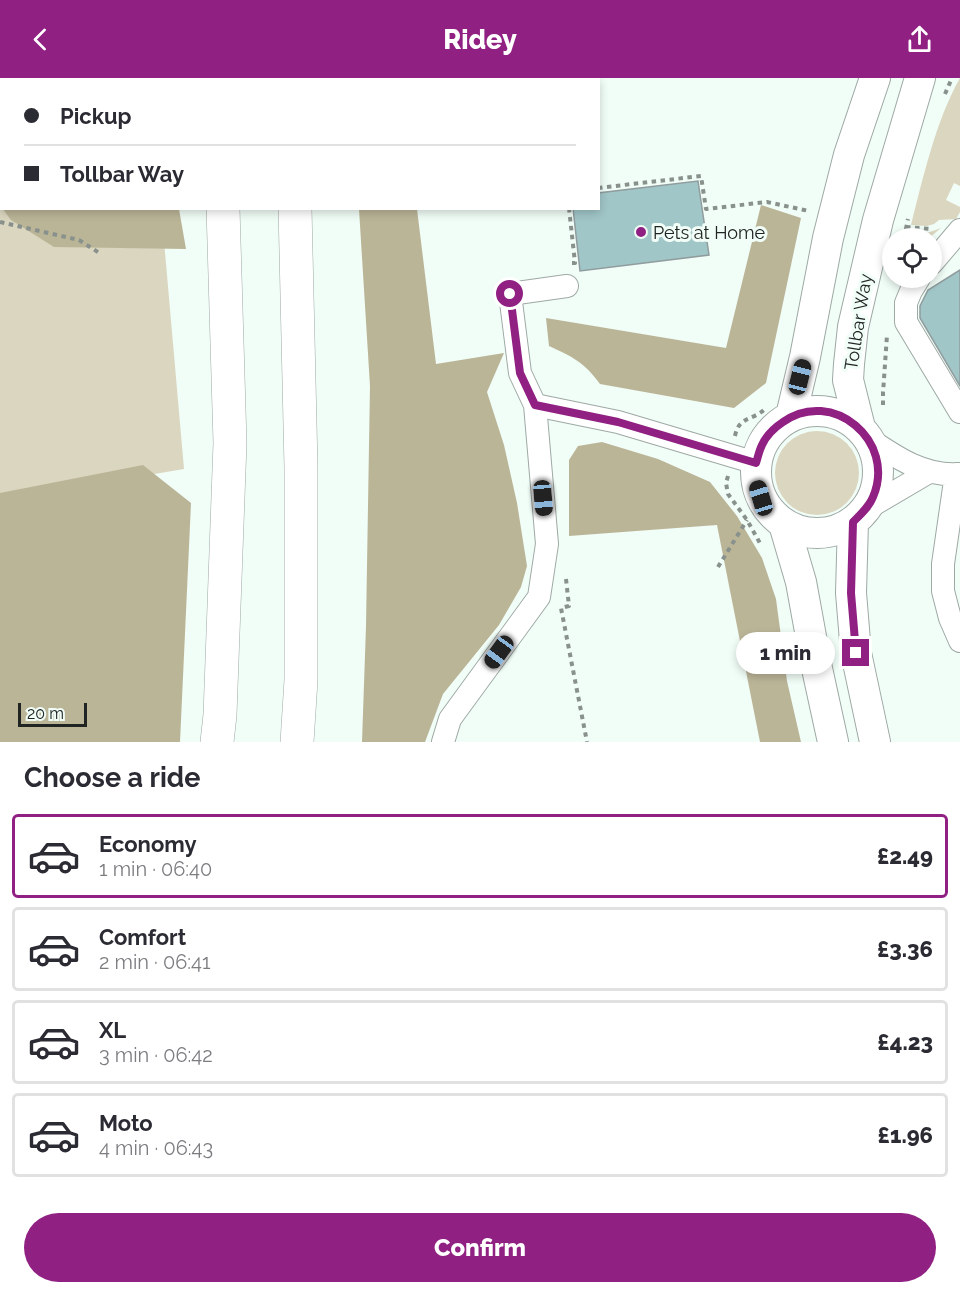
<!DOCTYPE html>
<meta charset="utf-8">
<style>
:root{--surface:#fff;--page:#f7f7f7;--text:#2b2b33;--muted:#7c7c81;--line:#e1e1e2;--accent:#902081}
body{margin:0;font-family:Raleway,sans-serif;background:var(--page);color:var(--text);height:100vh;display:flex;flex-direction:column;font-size:22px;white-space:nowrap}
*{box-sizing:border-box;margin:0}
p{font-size:20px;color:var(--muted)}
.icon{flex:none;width:33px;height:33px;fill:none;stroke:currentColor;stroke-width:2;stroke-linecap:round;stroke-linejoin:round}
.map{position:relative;height:664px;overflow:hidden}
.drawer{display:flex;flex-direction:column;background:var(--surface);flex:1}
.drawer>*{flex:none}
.hud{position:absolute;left:0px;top:0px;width:600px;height:132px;box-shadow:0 3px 9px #0003;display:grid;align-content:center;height:132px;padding:0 24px;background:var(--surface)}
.controls{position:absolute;left:882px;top:150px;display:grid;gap:12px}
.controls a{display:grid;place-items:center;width:60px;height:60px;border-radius:50%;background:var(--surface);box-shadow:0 3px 9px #0003;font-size:30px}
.scale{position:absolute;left:18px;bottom:15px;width:69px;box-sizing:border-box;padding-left:6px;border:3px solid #202422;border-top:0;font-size:16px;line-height:21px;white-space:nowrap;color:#202422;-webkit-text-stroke:4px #f1fdf7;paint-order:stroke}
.end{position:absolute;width:27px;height:27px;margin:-14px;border:8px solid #902081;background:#fff;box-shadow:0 0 0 3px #fff}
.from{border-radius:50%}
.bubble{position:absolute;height:42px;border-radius:21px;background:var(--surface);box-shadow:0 3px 9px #0003;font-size:20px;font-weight:800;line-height:42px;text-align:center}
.car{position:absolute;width:18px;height:36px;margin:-18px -9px;border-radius:8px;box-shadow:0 0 4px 2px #0007;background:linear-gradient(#222 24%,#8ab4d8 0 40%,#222 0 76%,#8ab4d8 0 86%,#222 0)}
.hud b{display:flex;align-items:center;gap:21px;height:57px;font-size:22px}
.hud b+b{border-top:2px solid var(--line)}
.hud i{width:15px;height:15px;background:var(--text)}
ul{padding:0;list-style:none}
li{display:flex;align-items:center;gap:18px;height:84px;margin:0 12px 9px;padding:0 12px;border:3px solid var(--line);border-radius:6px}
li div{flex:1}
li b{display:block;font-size:22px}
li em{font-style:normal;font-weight:800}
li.on{border-color:var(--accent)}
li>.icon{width:54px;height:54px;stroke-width:1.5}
h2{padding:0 24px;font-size:27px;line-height:72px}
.button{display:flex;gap:12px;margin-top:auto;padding:12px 24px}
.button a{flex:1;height:69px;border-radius:36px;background:var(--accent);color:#fff;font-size:24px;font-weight:800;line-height:69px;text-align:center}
header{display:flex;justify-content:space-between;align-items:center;height:78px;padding:0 24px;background:var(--accent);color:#fff;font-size:27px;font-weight:800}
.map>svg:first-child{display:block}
.green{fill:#dad6bf}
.forest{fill:#bbb598}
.building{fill:#a1c6c8;stroke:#909c9d;stroke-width:1.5}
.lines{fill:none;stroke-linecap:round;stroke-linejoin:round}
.minor-casing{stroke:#9ea9a4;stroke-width:24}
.major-casing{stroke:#9ea9a4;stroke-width:32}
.highway-casing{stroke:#9ea9a4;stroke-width:34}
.path{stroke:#89918d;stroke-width:4;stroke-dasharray:4.5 4.5;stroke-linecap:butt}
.minor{stroke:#fff;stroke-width:22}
.major{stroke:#fff;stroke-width:30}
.highway{stroke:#fff;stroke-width:33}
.route{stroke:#902081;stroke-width:8}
.poi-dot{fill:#902081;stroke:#f1fdf7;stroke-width:2}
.labels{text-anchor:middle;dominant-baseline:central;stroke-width:6;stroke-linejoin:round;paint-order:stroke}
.poi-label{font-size:18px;fill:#202422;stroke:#f1fdf7;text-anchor:start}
.street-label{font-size:18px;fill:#202422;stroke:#f1fdf7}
</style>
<header><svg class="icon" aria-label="back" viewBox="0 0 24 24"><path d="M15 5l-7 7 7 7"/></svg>Ridey<svg class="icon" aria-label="share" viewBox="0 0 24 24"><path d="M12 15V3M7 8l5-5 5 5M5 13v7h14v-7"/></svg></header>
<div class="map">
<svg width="960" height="664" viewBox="0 0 960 664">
<rect width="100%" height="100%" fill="#f1fdf7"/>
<path class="green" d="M 960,0 L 960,108 L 954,105 L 946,122 L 960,129 L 960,134 L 956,141 L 939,142 L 934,146 L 927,148 L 911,147 C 923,100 936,42 960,0 Z
M 0,57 L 2,58 L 2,130 L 144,131 L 162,140 L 184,391 L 0,422 Z
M 941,150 L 929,160 L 911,160 L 912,154 L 927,155 Z
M775 395a42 42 0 1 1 84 0a42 42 0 1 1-84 0Z"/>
<path class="forest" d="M 0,0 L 157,0 L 157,1 L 2,2 L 2,130 L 0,128 Z
M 761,127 L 801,140 L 766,305 L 734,330 L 600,306 C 584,284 573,279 549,268 L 546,240 L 726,270 Z
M 2,130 L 179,131 L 186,171 L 54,169 L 11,142 Z
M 359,131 L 417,131 L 436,286 L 504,275 L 487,314 L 504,367 L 517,425 L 527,488 L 521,509 L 499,547 L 443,616 L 425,664 L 362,664 L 366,548 L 370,308 Z
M 602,364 L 658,381 L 710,404 L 737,438 L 762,480 L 776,521 L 787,603 L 801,664 L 760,664 L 717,447 L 569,458 L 569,382 L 578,368 Z
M 143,387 L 191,425 L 180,664 L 0,664 L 0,415 Z"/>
<path class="building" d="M 698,103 L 709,177 L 580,193 L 573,130 L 598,130 L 598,115 Z
M 960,192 L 960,308 L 920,240 L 920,228 L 928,212 Z"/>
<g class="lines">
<defs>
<path id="minor" d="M 932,185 L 960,152
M 919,200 L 911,213 L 906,225 L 906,244 L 960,334
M 535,327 L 618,344 L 756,385
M 869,361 C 897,380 925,399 960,396
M 956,396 L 943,486 L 943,513 L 950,540 L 960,563
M 866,431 L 929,394
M 443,664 L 450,641 L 539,519 L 547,466 L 535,327 L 520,295 L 510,216 L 567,208"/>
<path id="major" d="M756 394a61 61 0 1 1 122 0a61 61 0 1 1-122 0Z
M 791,338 L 805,279 L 828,160 L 849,77 L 875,0
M 860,350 L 848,302 L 849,286 L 853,249 L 878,142 L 920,0
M 853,443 L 851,515 L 856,575 L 875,664
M 784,446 L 801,504 L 816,586 L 833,664"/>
<path id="highway" d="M 217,0 L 217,2
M 288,0 L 289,2
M 295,130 L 301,389 L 301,602 L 297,664
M 217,664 L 220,637 L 230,365 L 223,130"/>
</defs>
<use href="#minor" class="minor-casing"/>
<use href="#major" class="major-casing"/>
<use href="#highway" class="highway-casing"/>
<path class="path" d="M 572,0 L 572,2
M 945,16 L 952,0
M 598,110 L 701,98 L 706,131 L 767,124 L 809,133
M 569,130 L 575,185 L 572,185
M 0,144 L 79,162 L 101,176
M 906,149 L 932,151
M 904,160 L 908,141
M 883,327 L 883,315 L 887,257
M 735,358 C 739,338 752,343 765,331
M 728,398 L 726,405 L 728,416 L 747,442 L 761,467
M 718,489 L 747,442
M 566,501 L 569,528 L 561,530 L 587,664"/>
<use href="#minor" class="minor"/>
<use href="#major" class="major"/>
<use href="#highway" class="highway"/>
</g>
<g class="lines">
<path class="route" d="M 510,216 L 520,295 L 535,327 L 618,344 L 756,385 C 758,379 759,373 762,367 C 766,358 774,350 783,344 C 832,309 897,363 873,419 C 869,429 861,436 853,444 L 851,515 L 856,575"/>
</g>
<circle class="poi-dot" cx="641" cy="154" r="6"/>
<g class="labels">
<g class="poi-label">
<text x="653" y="154">Pets at Home</text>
</g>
<g class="street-label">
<text transform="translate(858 244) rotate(-81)">Tollbar Way</text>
</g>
</g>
</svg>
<div class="controls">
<a><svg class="icon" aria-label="locate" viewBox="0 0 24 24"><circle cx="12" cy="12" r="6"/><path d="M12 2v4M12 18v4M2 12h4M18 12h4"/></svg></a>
</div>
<div class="scale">20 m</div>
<i class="end from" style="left:510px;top:216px"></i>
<i class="end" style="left:856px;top:575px"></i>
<div class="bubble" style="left:736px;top:554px;width:99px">1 min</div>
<i class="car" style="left:800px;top:299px;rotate:14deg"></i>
<i class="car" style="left:543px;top:420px;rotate:175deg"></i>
<i class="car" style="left:761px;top:420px;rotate:343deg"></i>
<i class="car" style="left:499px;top:574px;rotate:216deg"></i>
<div class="hud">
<b><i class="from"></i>Pickup</b>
<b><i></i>Tollbar Way</b>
</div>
</div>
<section class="drawer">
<h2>Choose a ride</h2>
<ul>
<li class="on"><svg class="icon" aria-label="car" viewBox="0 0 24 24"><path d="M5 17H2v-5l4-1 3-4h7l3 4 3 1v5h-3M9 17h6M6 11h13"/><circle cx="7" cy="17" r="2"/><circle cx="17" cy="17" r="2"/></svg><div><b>Economy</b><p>1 min · 06:40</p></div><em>£2.49</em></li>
<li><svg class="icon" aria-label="car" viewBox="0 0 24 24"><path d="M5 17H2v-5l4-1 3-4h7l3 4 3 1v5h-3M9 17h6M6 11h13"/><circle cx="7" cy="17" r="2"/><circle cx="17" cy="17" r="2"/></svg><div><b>Comfort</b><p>2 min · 06:41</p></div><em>£3.36</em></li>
<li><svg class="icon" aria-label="car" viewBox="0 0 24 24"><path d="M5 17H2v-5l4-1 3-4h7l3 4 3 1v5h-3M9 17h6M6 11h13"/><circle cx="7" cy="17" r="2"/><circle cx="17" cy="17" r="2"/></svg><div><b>XL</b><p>3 min · 06:42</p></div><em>£4.23</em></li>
<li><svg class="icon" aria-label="car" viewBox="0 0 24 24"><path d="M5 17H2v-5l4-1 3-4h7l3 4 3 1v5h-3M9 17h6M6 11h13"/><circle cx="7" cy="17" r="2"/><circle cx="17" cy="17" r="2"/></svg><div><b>Moto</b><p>4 min · 06:43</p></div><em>£1.96</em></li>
</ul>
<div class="button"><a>Confirm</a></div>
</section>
